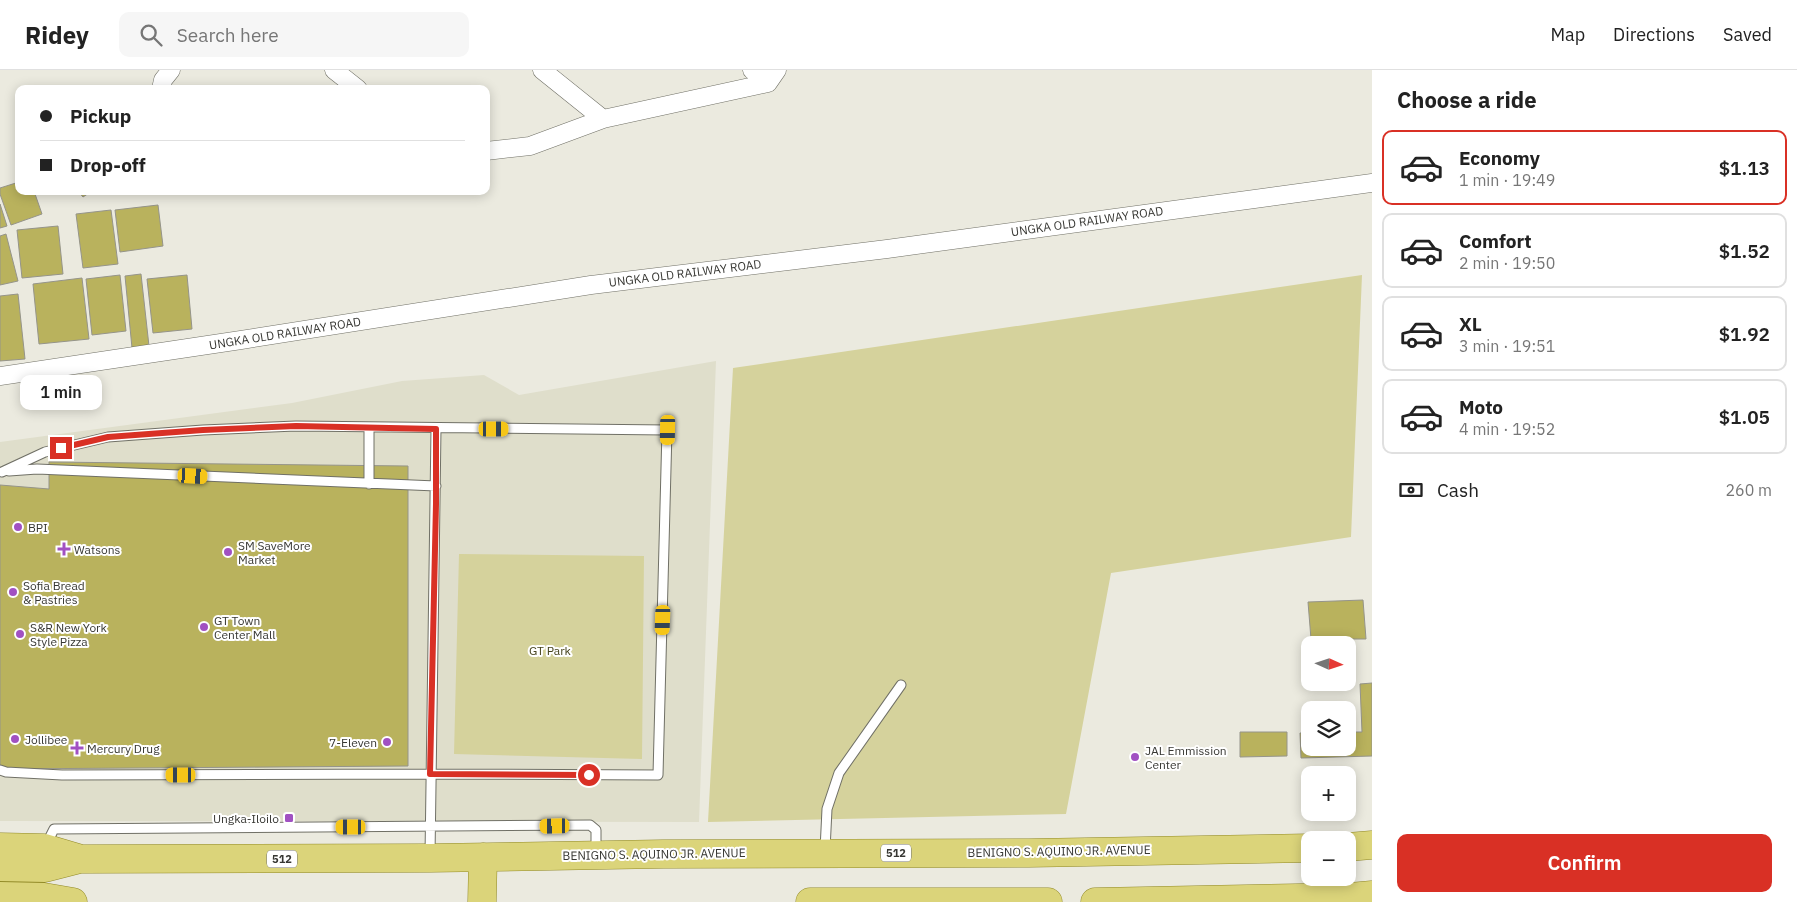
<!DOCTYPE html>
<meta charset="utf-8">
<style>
:root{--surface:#fff;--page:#f6f6f6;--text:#222;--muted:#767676;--line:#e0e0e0;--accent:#d93025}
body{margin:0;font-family:"IBM Plex Sans",sans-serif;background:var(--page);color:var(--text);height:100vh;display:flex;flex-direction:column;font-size:19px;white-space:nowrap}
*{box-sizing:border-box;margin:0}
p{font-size:16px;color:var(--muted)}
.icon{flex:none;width:28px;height:28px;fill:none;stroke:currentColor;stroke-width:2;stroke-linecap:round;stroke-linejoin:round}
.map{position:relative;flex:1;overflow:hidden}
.side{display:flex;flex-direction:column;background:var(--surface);width:425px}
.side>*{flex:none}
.hud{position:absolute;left:15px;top:15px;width:475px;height:110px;border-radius:10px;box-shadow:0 2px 12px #0003;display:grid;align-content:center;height:110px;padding:0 25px;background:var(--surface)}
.needle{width:32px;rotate:93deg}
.controls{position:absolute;left:1301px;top:566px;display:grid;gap:10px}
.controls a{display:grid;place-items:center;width:55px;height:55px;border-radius:10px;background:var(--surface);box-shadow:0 2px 12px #0003;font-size:25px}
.end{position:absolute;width:22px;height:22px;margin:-11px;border:6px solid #d93025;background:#fff;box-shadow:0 0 0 2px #fff}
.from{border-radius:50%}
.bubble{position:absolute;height:35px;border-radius:10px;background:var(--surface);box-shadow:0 2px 12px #0003;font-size:16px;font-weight:600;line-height:35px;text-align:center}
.car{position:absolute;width:15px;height:30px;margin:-15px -8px;border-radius:6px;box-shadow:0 0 4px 1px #0007;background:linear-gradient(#f5c518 24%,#345 0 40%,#f5c518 0 76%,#345 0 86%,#f5c518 0)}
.hud b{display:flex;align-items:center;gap:18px;height:48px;font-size:19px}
.hud b+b{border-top:1px solid var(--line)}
.hud i{width:12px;height:12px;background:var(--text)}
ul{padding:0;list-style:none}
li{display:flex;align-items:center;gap:15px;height:75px;margin:0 10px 8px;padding:0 15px;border:2px solid var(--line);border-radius:10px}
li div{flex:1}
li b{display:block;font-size:19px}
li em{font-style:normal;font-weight:600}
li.selected{border-color:var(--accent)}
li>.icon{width:45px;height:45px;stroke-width:1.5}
h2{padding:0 25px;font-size:22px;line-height:60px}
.pay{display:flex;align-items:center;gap:12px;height:55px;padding:0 25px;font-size:19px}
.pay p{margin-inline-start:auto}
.button{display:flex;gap:10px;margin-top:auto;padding:10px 25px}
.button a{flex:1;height:58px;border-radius:10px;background:var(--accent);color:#fff;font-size:20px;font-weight:600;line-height:58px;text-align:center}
header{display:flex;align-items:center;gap:30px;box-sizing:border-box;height:70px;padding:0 25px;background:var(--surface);border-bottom:1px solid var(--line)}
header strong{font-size:24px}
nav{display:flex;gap:28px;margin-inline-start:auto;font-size:18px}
.search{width:350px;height:45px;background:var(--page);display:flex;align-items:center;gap:12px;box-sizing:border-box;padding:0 18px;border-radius:10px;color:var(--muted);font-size:19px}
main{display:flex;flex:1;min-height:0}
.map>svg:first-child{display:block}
.built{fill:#dfdecb}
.green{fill:#d5d29c}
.building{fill:#b9b25d;stroke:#95948a}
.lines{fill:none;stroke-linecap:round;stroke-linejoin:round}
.lane-casing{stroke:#707066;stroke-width:11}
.street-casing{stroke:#707066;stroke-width:19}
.primary-casing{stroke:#928a28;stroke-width:29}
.lane{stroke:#fff;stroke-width:9}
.street{stroke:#fff;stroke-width:18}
.primary{stroke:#dbd47a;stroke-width:28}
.route{stroke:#d93025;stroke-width:6}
.poi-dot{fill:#a151c2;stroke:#fff;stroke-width:2}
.labels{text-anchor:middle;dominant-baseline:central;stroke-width:4;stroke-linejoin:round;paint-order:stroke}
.shield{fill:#fff;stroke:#737370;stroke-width:1}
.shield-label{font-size:11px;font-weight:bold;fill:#373733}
.street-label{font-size:12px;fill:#373733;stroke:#fff}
.poi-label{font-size:12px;fill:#373733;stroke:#fff;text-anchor:start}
.park-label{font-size:12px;fill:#45421d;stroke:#fff}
</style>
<header>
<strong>Ridey</strong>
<div class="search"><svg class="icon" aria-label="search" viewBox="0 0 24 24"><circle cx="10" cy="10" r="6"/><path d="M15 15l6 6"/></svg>Search here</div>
<nav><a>Map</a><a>Directions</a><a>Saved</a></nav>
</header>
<main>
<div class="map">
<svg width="1372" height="832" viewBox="0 0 1372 832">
<rect width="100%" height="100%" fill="#ebeadf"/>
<path class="built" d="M 716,291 L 699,752 L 0,751 L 0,372 L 292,333 L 402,311 L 484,305 L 519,325 Z"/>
<path class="green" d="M 1362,205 L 1351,467 L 1111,503 L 1066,744 L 708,752 L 733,298 Z
M 459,484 L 644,486 L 642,689 L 454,684 Z"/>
<path class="building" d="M 19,112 L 19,121 L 34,121 L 42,144 L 11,155 L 0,124 L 0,118 Z
M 78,121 L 92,121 L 83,127 Z
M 0,134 L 7,156 L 0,158 Z
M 158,135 L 163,176 L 120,182 L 115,140 Z
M 111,140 L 118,194 L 83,198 L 76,144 Z
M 58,156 L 63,204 L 22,208 L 17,160 Z
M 6,164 L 18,211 L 0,215 L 0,166 Z
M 141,204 L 149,276 L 132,278 L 125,206 Z
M 120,205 L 126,261 L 92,265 L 86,209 Z
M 187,205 L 192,259 L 153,263 L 147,209 Z
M 82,208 L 89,269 L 39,274 L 33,214 Z
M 18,224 L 25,289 L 0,291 L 0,226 Z
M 49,392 L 408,396 L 408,696 L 0,699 L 0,415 L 49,419 Z
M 1363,530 L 1366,569 L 1311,569 L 1308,532 Z
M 1372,613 L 1372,686 L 1301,688 L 1300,663 L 1310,663 L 1310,678 L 1348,678 L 1348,662 L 1362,662 L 1360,614 Z
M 1240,662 L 1287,662 L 1287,686 L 1240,687 Z"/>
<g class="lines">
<defs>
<path id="lane" d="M 369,357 L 369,414
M 9,401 L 37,399 L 436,416
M 0,700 L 6,702 L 62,705 L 430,704 L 658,705 L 667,360 L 296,356 L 203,360 L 108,367 L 45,382 L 2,402
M 46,775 L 54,759 L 590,755 L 596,760 L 596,782
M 825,780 L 827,739 L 839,703 L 901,615
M 430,786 L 436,359"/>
<path id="street" d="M 334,0 L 358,19
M 542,0 L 603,49
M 752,0 L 768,13
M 161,19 L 163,10 L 171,0
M 486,81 L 530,76 L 603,49 L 768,13 L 777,0
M 0,306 L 241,270 L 591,215 L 887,179 L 1372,113"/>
<path id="primary" d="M 0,777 L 44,778 L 81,789 L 430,788 L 663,784 L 1029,783 L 1310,778
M 1348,777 L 1372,775
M 0,797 L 45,798 L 80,789
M 0,826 L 44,827 L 73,832
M 482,832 L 483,787
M 810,832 L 1048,832
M 1095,832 L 1350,827 L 1372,825"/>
</defs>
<use href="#lane" class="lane-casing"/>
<use href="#street" class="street-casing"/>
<use href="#primary" class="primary-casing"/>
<use href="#lane" class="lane"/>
<use href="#street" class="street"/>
<use href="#primary" class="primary"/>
</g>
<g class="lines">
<path class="route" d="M 61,378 L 108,367 L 203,360 L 296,356 L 436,359 L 436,434 L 430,704 L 589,705"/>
</g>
<g class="poi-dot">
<circle cx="18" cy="457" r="5"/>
<path d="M61.5 471.5h5v5h5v5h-5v5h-5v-5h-5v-5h5z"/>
<circle cx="228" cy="482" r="5"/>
<circle cx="13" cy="522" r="5"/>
<circle cx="204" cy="557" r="5"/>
<circle cx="20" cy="564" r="5"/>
<circle cx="15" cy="669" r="5"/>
<circle cx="387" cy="672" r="5"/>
<path d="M74.5 670.5h5v5h5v5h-5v5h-5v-5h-5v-5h5z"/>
<circle cx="1135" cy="687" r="5"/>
<rect x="284" y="743" width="10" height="10" rx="2.5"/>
</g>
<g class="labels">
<g class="shield">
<rect x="881" y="774.5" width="30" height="17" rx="4"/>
<rect x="267" y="780.5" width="30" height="17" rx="4"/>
</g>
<g class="shield-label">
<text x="896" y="783">512</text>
<text x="282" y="789">512</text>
</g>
<g class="street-label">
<text transform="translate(1087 151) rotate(-8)">UNGKA OLD RAILWAY ROAD</text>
<text transform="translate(685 203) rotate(-7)">UNGKA OLD RAILWAY ROAD</text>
<text transform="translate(285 263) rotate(-9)">UNGKA OLD RAILWAY ROAD</text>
<text transform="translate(1059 781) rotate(-1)">BENIGNO S. AQUINO JR. AVENUE</text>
<text transform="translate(654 784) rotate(-1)">BENIGNO S. AQUINO JR. AVENUE</text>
</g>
<g class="poi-label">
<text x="28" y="457">BPI</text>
<text x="238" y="475">SM SaveMore<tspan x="238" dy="14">Market</tspan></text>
<text x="74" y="479">Watsons</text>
<text x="23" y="515">Sofia Bread<tspan x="23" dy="14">&amp; Pastries</tspan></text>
<text x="214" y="550">GT Town<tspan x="214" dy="14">Center Mall</tspan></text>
<text x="30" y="557">S&amp;R New York<tspan x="30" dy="14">Style Pizza</tspan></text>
<text x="25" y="669">Jollibee</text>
<text x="377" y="672" text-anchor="end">7-Eleven</text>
<text x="87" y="678">Mercury Drug</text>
<text x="1145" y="680">JAL Emmission<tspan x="1145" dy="14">Center</tspan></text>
<text x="279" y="748" text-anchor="end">Ungka-Iloilo</text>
</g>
<g class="park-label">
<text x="550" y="580">GT Park</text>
</g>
</g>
</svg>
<div class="controls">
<a><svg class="needle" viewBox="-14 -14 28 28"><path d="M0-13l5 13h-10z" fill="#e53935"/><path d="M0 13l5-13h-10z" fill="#767676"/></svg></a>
<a><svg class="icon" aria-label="layers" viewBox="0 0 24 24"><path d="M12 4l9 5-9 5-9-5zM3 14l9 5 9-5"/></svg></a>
<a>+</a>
<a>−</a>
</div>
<i class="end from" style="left:589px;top:705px"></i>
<i class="end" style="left:61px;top:378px"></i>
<div class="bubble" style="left:20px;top:305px;width:82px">1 min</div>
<i class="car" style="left:494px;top:359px;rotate:90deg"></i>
<i class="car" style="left:668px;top:360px;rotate:181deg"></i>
<i class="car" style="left:193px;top:406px;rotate:93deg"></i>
<i class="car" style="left:663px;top:550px;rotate:182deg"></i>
<i class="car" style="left:181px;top:705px;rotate:270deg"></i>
<i class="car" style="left:555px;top:756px;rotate:269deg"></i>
<i class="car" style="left:351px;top:757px;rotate:270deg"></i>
<div class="hud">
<b><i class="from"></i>Pickup</b>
<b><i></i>Drop-off</b>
</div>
</div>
<section class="side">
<h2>Choose a ride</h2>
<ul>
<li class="selected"><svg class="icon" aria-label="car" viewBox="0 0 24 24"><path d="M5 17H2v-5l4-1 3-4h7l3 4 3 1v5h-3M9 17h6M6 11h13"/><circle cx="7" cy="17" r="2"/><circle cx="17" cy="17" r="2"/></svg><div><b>Economy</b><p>1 min · 19:49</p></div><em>$1.13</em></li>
<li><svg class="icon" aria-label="car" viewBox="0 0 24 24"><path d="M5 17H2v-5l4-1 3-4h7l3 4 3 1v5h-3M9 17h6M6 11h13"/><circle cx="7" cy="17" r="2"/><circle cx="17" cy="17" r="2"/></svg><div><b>Comfort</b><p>2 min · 19:50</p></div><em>$1.52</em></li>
<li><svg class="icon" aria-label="car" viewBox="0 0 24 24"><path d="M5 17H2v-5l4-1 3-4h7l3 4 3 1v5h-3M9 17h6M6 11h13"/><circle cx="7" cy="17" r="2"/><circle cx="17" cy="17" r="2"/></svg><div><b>XL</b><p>3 min · 19:51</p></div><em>$1.92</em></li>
<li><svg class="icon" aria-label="car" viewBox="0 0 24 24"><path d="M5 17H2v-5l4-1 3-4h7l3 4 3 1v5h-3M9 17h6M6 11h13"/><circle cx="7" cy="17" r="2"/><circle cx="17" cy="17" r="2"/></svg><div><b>Moto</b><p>4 min · 19:52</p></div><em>$1.05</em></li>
</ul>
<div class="pay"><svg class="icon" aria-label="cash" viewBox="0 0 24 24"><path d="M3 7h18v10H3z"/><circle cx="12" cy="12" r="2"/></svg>Cash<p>260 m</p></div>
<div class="button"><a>Confirm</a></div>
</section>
</main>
